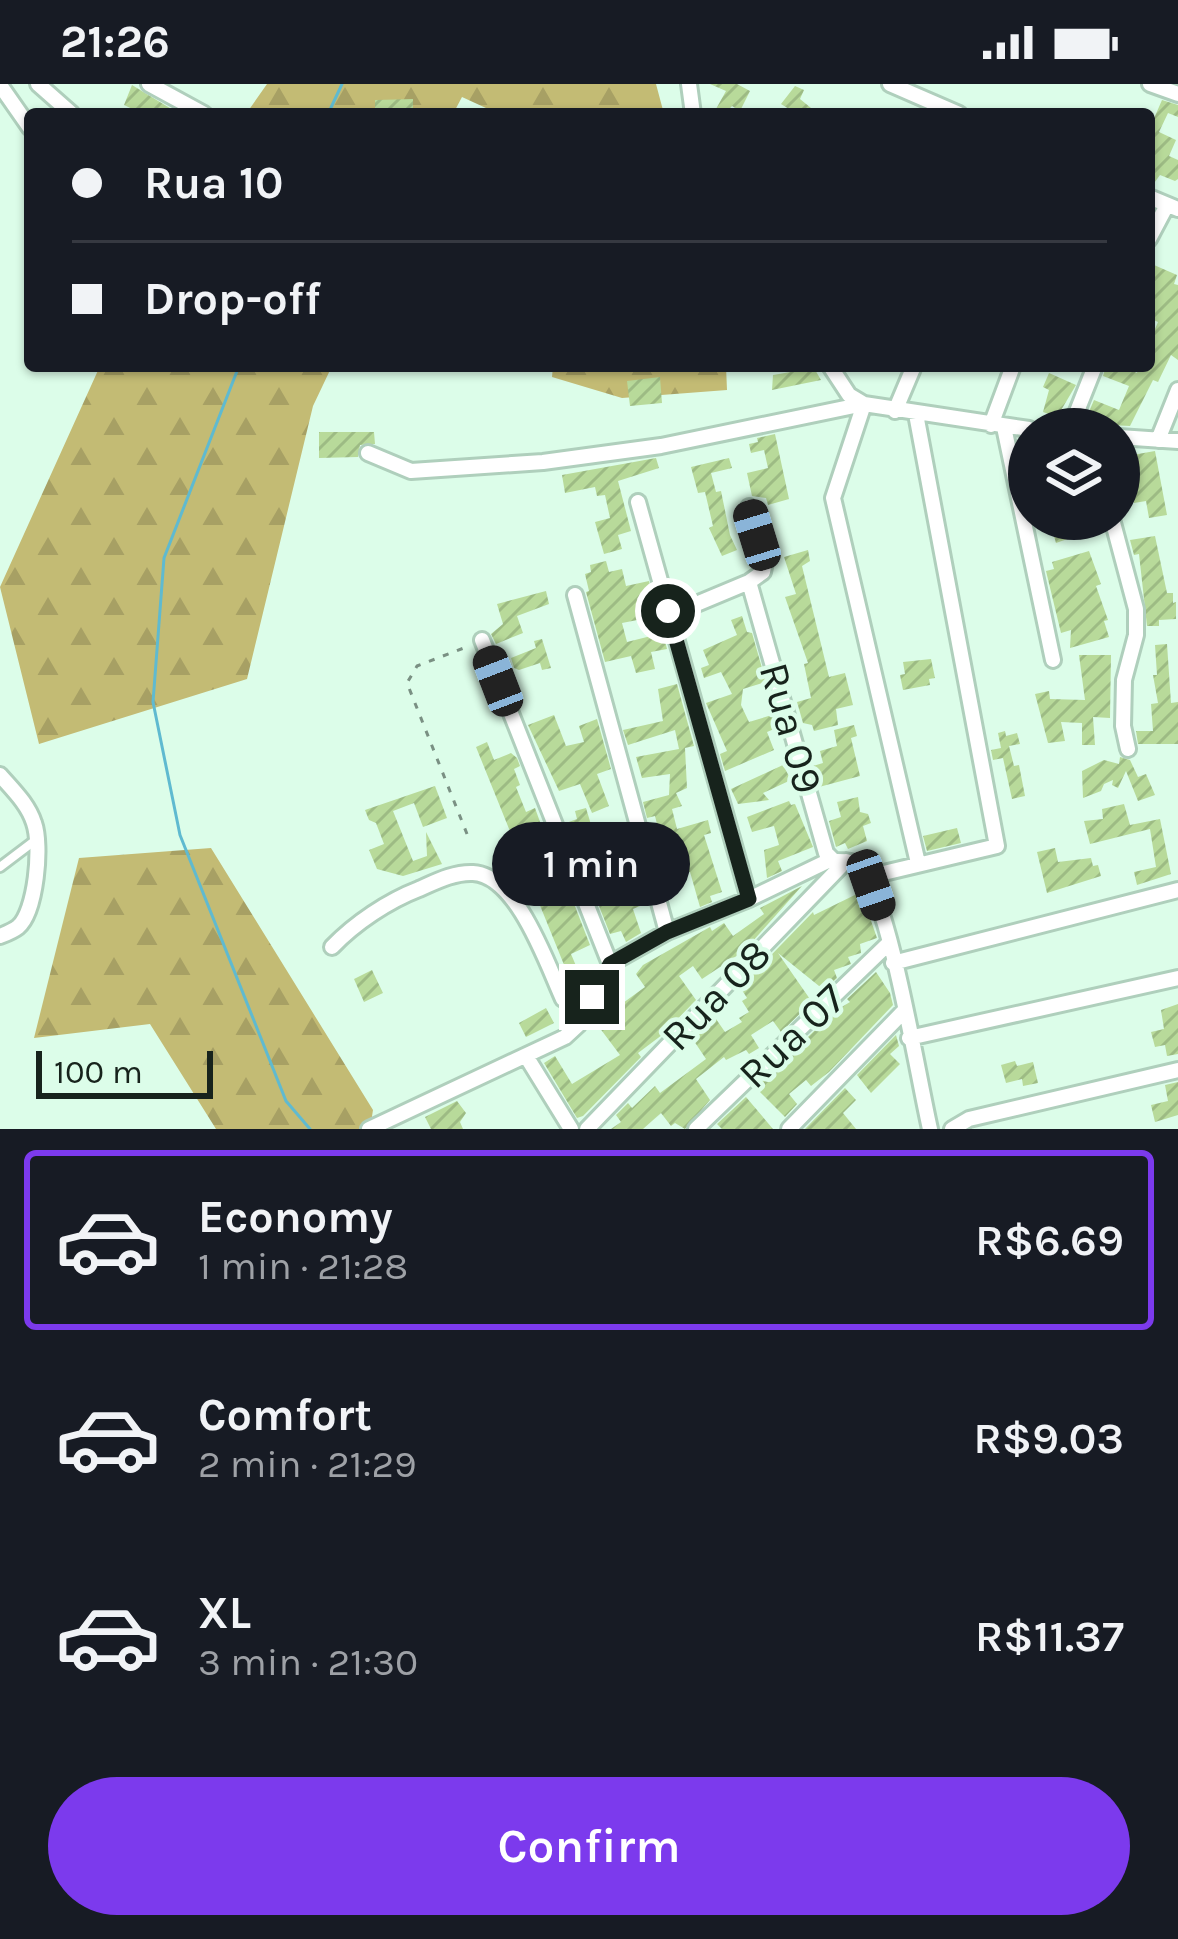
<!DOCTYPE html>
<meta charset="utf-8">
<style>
:root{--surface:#171b24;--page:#242831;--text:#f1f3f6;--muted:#9ea1a6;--line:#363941;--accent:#7c3aed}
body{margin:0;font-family:Karla,sans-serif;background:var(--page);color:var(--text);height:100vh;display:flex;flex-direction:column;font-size:45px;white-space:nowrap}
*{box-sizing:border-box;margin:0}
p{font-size:39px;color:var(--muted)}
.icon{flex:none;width:66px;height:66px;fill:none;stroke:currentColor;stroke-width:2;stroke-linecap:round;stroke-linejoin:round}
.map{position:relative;height:1045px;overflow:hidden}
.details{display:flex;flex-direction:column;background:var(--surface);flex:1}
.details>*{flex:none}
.banner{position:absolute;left:24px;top:24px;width:1131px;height:264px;border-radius:12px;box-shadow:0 3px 9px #0004;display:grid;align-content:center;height:264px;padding:0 48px;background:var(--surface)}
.controls{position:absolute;left:1008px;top:324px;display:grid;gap:24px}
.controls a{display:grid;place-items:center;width:132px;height:132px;border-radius:50%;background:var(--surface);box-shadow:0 3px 9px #0004;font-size:60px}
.scale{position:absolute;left:36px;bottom:30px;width:177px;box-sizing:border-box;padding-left:12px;border:6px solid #17231c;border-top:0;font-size:33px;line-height:42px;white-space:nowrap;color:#17231c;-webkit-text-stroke:9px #dcfde9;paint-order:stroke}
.end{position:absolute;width:54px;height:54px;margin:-27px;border:15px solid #17231c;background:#fff;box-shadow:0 0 0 6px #fff}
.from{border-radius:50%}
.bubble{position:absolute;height:84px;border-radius:42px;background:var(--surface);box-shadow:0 3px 9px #0004;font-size:39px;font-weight:600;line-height:84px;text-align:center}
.car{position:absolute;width:36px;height:72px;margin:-36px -18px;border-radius:15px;box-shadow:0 0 9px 3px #0007;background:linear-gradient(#222 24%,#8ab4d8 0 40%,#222 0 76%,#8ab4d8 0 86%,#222 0)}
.banner b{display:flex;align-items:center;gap:42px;height:114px;font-size:45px}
.banner b+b{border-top:3px solid var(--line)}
.banner i{width:30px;height:30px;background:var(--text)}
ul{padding:21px 0 0;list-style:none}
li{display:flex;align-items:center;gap:36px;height:180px;margin:0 24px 18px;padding:0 24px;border:6px solid transparent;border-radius:12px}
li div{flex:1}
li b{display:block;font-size:45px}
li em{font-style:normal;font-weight:600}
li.current{border-color:var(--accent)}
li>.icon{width:108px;height:108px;stroke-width:1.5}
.primary-button{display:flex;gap:24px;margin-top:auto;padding:24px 48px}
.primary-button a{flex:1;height:138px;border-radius:72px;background:var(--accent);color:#fff;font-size:48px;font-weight:600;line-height:138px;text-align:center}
.status{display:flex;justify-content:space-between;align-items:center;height:84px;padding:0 60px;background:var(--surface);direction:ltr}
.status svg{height:33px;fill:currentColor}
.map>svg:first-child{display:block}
.forest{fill:url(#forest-firs)}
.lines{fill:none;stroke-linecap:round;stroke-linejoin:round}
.stream{stroke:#5fbad0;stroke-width:3}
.building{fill:url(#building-hatch)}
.lane-casing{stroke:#afcfbc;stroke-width:14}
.street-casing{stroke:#afcfbc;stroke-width:20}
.path{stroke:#7a9083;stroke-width:3;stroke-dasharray:6 9;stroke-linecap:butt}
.lane{stroke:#fff;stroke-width:8}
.street{stroke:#fff;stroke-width:14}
.route{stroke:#17231c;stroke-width:15}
.labels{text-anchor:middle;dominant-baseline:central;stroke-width:9;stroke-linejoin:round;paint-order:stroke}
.street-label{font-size:42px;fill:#17231c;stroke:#dcfde9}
</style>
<div class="status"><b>21:26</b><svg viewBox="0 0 49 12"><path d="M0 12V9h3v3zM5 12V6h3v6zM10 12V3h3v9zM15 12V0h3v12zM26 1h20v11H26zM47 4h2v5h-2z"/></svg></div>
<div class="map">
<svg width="1178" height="1045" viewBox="0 0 1178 1045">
<defs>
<pattern id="forest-firs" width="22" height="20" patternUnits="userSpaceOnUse" patternTransform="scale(3)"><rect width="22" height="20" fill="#c3bb74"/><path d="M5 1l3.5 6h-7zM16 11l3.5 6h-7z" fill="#a7a064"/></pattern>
<pattern id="building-hatch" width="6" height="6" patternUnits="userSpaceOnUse" patternTransform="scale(3)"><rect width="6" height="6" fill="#b8da9a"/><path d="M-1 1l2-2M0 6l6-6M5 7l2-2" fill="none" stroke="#9dbb84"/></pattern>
</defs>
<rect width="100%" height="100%" fill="#dcfde9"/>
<path class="forest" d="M 267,0 L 656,0 L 664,30 L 499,30 L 462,13 L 453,30 L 246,30 Z
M 100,282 L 332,282 L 313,322 L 247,595 L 39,660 L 0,503 Z
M 553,282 L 726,282 L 727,306 L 622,314 L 552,293 Z
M 211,764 L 373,1026 L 370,1045 L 216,1045 L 150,940 L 34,954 L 79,774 Z"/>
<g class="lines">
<path class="stream" d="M 328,30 L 342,0
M 239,282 L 164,474 L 153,618 L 180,751 L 286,1017 L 310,1045"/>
</g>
<path class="building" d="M 710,0 L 737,0 L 750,7 L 740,27 L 732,22 L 724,30 L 716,25 L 726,7 Z
M 132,1 L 173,26 L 171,30 L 143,30 L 124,21 Z
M 795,2 L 804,6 L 800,15 L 811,24 L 806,30 L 785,30 L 789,25 L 781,20 Z
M 413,15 L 413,30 L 375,30 L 375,16 Z
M 1162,16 L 1178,21 L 1178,33 L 1168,29 L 1159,48 L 1176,56 L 1169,72 L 1178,76 L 1178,95 L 1175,97 L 1160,91 L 1152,102 L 1149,102 L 1149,37 L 1152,39 Z
M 1154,181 L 1177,191 L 1174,200 L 1178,201 L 1178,276 L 1171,271 L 1158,298 L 1153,296 L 1130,342 L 1093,340 L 1085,337 L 1094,316 L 1119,326 L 1129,302 L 1103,292 L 1106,282 L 1121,282 L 1137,289 L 1139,282 L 1149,282 L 1149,259 L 1158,238 L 1149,234 L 1149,191 Z
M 814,284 L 821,296 L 772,306 L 773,291 Z
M 1049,289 L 1076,301 L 1057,333 L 1043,328 L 1049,306 L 1043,303 Z
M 660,293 L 662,319 L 630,322 L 627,297 Z
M 319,348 L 374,348 L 375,360 L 360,361 L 358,373 L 319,374 Z
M 775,350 L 789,415 L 768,421 L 766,414 L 752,412 L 747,389 L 768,384 L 764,366 L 751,369 L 749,360 L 758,358 L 757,354 Z
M 1155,367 L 1167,431 L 1149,434 L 1146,417 L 1134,419 L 1130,402 L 1126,403 L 1121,373 Z
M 656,374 L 659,384 L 618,397 L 631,447 L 618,451 L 622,465 L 604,470 L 595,438 L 610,434 L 605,411 L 597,412 L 595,403 L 565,409 L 562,391 Z
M 729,374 L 732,384 L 711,389 L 716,408 L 721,407 L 730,451 L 737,466 L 722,472 L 709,444 L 713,442 L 705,408 L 698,409 L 691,383 Z
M 1049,435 L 1060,435 L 1062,439 L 1093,435 L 1096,445 L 1056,459 Z
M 1155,452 L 1167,509 L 1173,509 L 1173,519 L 1176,518 L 1176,535 L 1159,536 L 1159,542 L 1147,542 L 1139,470 L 1134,471 L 1130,456 Z
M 808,466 L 810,477 L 802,482 L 829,593 L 845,589 L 853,621 L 836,625 L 838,641 L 814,647 L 812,641 L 803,639 L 797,618 L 811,614 L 804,580 L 808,579 L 785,513 L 796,510 L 784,473 Z
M 1089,467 L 1101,500 L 1096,502 L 1108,536 L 1104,537 L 1109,553 L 1070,564 L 1071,546 L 1061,549 L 1046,487 L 1054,485 L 1052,478 Z
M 606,477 L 609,488 L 622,485 L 626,502 L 649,497 L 658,532 L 622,539 L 627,558 L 663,549 L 667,565 L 651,568 L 655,585 L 636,589 L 631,572 L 605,578 L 586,508 L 589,507 L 585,490 L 591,488 L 590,481 Z
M 546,507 L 549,520 L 517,532 L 523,549 L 496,560 L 491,550 L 503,540 L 497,520 Z
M 742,532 L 747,548 L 752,549 L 766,598 L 743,605 L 741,621 L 749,638 L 775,630 L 779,643 L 767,648 L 774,666 L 725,687 L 720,670 L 727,667 L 706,619 L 732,610 L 721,588 L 704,594 L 701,584 L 709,581 L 703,566 L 737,551 L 731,536 Z
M 542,555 L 551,584 L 542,586 L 540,579 L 519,586 L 514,584 L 511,574 L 536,564 L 534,557 Z
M 1167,560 L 1171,619 L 1178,618 L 1178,660 L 1138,660 L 1136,647 L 1153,647 L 1151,620 L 1158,619 L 1153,591 L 1157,591 L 1155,561 Z
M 1079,571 L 1111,571 L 1110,634 L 1093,633 L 1095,661 L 1082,661 L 1082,639 L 1061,638 L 1065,657 L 1048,659 L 1035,610 L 1049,607 L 1050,615 L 1085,616 Z
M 931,575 L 935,594 L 929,595 L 930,601 L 903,606 L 900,591 L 905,590 L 903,578 Z
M 677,600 L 694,662 L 685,664 L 687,704 L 676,709 L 682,722 L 672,725 L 677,745 L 708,736 L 711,749 L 704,751 L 722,808 L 710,812 L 712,818 L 700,823 L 690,788 L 670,793 L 663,747 L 659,748 L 655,732 L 647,734 L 643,718 L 669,711 L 670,690 L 642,694 L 636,673 L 679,665 L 675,646 L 628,661 L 623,646 L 663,637 L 658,605 Z
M 554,631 L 566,662 L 584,658 L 579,642 L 597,635 L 611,685 L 597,690 L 609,722 L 592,729 L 580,700 L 559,707 L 528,641 Z
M 854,641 L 857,652 L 851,654 L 860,692 L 819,703 L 813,682 L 823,679 L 820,667 L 837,662 L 834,646 Z
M 1005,647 L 1006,652 L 1017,649 L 1020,660 L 1009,662 L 1014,682 L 1019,681 L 1025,712 L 1012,715 L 1003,674 L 993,676 L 991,666 L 1001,664 L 998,649 Z
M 487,658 L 494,676 L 511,669 L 517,674 L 520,682 L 514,685 L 520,701 L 516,703 L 526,728 L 535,724 L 544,749 L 530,754 L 541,763 L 547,779 L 559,781 L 590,861 L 571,870 L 585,903 L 575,908 L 476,663 Z
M 1120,673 L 1130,676 L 1138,693 L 1146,690 L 1155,711 L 1138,717 L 1126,687 L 1118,704 L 1112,701 L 1113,696 L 1104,700 L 1101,707 L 1083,714 L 1082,687 L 1104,676 L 1119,680 Z
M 783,681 L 791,696 L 763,709 L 769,716 L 738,720 L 731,705 Z
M 435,702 L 447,734 L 423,743 L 414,719 L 393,727 L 413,777 L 427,772 L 426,748 L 442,780 L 403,792 L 377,785 L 369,766 L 384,760 L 376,739 L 369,736 L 365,726 Z
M 858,713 L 860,728 L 868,730 L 871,739 L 863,742 L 867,757 L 848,765 L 845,759 L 836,763 L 829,737 L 841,733 L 837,718 Z
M 789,717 L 791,721 L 795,720 L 813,763 L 778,777 L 782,787 L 767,794 L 764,766 L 779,761 L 774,742 L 752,748 L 747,733 Z
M 1124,720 L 1130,741 L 1160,735 L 1171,790 L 1137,801 L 1134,788 L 1156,783 L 1150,745 L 1090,760 L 1084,737 L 1103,735 L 1102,725 Z
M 586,724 L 598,764 L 613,758 L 620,775 L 633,770 L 635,774 L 647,819 L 633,825 L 641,849 L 626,858 L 621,847 L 610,850 L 579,771 L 574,746 L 570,748 L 566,739 L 577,735 L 575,727 Z
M 957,744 L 961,759 L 927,767 L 923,752 Z
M 1055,764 L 1058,778 L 1091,774 L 1093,782 L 1098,781 L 1101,792 L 1047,809 L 1037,768 Z
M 802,802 L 744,867 L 702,895 L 693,882 L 679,892 L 696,916 L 662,951 L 638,969 L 641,973 L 583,1032 L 577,1034 L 544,979 L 555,972 L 572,1000 L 620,971 L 599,943 L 608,936 L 600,923 L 607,910 L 616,924 L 645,903 L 636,890 L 643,881 L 710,843 L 712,847 L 724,839 L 733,852 L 764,830 L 760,824 Z
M 861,808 L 877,854 L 860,860 L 861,869 L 848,873 L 851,880 L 834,886 L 837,894 L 824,906 L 778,869 L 812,918 L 781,948 L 773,937 L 751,951 L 759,964 L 749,970 L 746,966 L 726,976 L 724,973 L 696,995 L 710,1016 L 685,1045 L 675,1039 L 671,1042 L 661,1029 L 643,1045 L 611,1045 L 621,1038 L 616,1031 L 628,1019 L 632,1024 L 655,1002 L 660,1009 L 706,975 L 692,954 L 706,944 L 705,941 L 716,935 L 725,948 L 742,938 L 739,934 L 749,928 L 742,917 L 747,914 L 740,903 L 813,828 L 814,831 Z
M 372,886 L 383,909 L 364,918 L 354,895 Z
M 876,888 L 890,909 L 893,921 L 829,988 L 811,1002 L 806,996 L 789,1010 L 797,1020 L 785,1033 L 759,1007 L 762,1004 L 759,1000 L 835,927 L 850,918 L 847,915 Z
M 1178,920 L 1178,970 L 1167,972 L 1165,961 L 1155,963 L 1151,948 L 1164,945 L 1161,926 Z
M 546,924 L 554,939 L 526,953 L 519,939 Z
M 896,951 L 899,962 L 890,970 L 900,980 L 871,1009 L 857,991 Z
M 1015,977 L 1017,982 L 1033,978 L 1038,999 L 1023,1002 L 1022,995 L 1006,999 L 1001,981 Z
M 1178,998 L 1178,1031 L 1155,1038 L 1151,1021 L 1168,1017 L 1165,1001 Z
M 845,1004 L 856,1016 L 843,1029 L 856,1045 L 805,1045 Z
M 746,1013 L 773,1045 L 722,1045 L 717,1040 Z
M 457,1017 L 466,1029 L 460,1038 L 463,1045 L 431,1045 L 425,1033 Z"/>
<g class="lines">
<defs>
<path id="lane" d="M 0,783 L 37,755"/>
<path id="street" d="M 38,0 L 72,30
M 149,0 L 204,30
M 689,0 L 693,30
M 890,0 L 959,30
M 1150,0 L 1178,10
M 0,1 L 30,44
M 1149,113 L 1178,125
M 1149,155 L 1167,121
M 830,282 L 849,311 L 864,320 L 1029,345
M 895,327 L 914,282
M 991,341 L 1013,282
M 1004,343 L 1053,576
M 1070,345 L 1095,282
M 1119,353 L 1178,357
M 1158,356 L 1178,306
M 368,369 L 411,387 L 543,378 L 661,362 L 864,320 L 833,414 L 918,779
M 638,418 L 749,815
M 1112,435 L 1136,525 L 1136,551 L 1124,596 L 1123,642 L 1128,665
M 749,498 L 826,769 L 832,775
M 575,511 L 667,848
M 670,531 L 749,498 L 763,488 L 765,478 L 749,423
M 482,556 L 610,880
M 0,691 C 13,706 28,720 34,739 C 42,761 36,828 18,843 C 13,847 5,850 0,852
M 837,777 C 847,777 855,777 862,785 C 890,819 918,993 930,1045
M 867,793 L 997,762 L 916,330
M 332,863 C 355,839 388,817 419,805 C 435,798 454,788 473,789 C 517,791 547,880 563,915 L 575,920 L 592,913
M 893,879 L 1178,806
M 909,954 L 1178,894
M 526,972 L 571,1045
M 369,1045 L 565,953 L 578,941 L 610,880 L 667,848 L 749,815 L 832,775
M 587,1045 L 846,777
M 696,1045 L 889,859
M 789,1045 L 903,928
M 952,1045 L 969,1035 L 1178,986"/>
</defs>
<use href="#lane" class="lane-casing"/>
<use href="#street" class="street-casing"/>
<path class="path" d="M 467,750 L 407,599 L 417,582 L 469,562"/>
<use href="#lane" class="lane"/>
<use href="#street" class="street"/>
</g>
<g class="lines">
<path class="route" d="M 592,913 L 610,880 L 667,848 L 749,815 L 668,527"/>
</g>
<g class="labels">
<g class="street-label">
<text transform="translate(791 644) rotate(74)">Rua 09</text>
<text transform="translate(716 911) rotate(-46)">Rua 08</text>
<text transform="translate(792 952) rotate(-44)">Rua 07</text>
</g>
</g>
</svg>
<div class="controls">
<a><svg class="icon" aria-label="layers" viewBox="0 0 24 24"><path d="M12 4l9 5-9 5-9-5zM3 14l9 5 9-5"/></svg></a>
</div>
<div class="scale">100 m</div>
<i class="end from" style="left:668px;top:527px"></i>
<i class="end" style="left:592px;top:913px"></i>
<div class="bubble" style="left:492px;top:738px;width:198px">1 min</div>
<i class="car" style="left:757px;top:451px;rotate:343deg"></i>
<i class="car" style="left:498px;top:597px;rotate:339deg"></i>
<i class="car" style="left:871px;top:801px;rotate:161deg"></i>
<div class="banner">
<b><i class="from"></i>Rua 10</b>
<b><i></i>Drop-off</b>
</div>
</div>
<section class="details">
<ul>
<li class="current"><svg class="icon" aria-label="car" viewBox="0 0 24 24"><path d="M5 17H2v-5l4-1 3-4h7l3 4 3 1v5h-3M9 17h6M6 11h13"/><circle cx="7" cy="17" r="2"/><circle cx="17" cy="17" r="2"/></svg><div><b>Economy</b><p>1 min · 21:28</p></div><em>R$6.69</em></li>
<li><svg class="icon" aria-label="car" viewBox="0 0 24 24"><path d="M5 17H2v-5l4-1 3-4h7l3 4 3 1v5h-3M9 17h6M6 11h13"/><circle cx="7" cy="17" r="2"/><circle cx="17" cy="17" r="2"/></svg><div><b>Comfort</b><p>2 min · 21:29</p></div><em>R$9.03</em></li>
<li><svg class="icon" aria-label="car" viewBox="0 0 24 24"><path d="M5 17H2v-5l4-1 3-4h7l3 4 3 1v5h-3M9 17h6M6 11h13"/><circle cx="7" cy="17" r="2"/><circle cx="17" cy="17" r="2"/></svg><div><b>XL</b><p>3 min · 21:30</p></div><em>R$11.37</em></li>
</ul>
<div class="primary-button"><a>Confirm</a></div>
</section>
